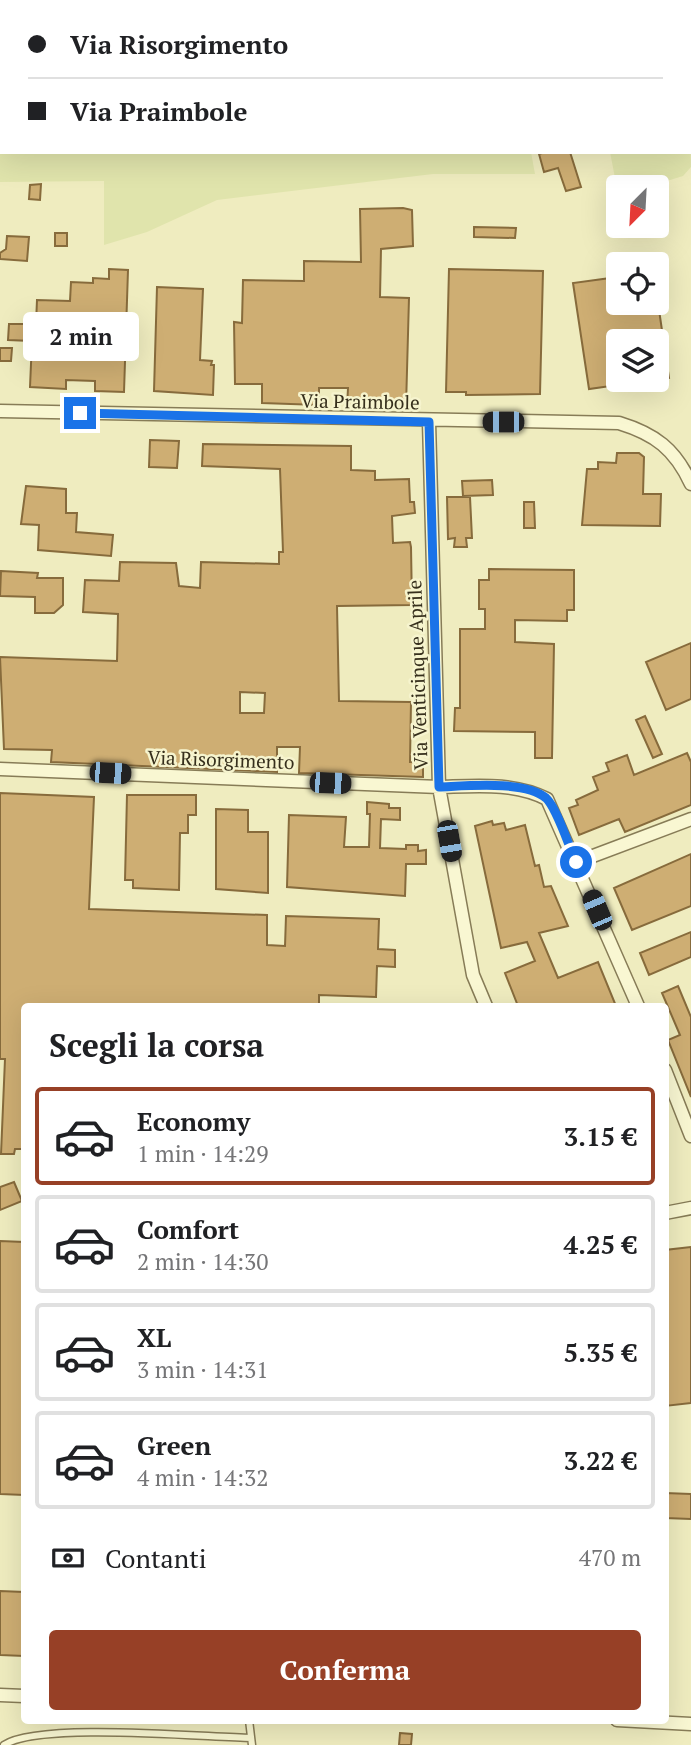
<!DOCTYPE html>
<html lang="it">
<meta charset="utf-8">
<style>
:root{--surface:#fff;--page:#f6f6f6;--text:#202124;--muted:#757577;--line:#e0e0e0;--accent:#974026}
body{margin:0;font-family:"PT Serif",serif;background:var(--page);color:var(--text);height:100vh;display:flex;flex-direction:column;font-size:26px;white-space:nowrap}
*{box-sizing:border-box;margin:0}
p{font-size:23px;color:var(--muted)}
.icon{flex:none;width:38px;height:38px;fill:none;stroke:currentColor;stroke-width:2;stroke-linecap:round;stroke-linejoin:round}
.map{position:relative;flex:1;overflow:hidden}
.panel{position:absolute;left:21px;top:1003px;width:648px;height:721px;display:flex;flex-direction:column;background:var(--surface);border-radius:7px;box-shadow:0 7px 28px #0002}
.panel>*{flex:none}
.banner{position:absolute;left:0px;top:0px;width:691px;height:154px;box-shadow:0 7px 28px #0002;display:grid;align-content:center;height:154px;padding:0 28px;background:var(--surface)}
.needle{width:46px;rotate:204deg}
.buttons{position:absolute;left:606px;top:175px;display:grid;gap:14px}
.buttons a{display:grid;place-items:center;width:63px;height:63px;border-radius:7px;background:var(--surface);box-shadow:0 7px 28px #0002;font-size:35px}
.end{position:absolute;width:32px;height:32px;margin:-16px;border:9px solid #1a73e8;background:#fff;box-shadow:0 0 0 4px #fff}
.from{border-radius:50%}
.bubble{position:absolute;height:49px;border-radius:7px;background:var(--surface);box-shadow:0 7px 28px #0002;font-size:23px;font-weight:700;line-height:49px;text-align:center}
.car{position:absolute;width:21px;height:42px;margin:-21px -10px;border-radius:9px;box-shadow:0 0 5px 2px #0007;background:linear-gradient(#222 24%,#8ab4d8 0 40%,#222 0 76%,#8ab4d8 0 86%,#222 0)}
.banner b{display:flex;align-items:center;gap:24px;height:66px;font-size:26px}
.banner b+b{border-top:2px solid var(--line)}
.banner i{width:18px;height:18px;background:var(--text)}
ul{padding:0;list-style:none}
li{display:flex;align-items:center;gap:21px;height:98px;margin:0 14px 10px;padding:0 14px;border:4px solid var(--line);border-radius:7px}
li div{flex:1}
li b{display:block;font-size:26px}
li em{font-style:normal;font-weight:700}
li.active{border-color:var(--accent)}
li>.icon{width:63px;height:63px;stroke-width:1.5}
h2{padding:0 28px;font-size:32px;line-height:84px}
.pay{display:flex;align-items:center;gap:18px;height:77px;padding:0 28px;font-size:26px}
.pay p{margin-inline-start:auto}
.cta{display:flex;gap:14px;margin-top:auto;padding:14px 28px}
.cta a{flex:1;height:80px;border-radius:7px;background:var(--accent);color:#fff;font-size:28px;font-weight:700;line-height:80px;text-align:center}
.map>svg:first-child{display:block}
.farmland{fill:#e0e4ac}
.building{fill:#ceae73;stroke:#876b3c;stroke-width:2;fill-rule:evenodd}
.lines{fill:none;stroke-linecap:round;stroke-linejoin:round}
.lane-casing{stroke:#877c57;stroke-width:9}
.street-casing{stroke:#877c57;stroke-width:15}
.path{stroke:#877c57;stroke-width:2.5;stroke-dasharray:5 3.5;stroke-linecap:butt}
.lane{stroke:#f9f7d2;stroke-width:6}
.street{stroke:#f9f7d2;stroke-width:12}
.route{stroke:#1a73e8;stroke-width:9}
.labels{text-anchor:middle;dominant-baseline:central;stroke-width:5;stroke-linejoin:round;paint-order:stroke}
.street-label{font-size:19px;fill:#362f1c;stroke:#f6f4ce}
</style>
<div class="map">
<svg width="691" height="1745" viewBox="0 0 691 1745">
<rect width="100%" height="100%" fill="#efecbf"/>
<path class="farmland" d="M 0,0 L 568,0 L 568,2 L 2,2 L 2,152 L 531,152 L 535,174 L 433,174 L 217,200 L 147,232 L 104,245 L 104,181 L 0,182 Z
M 690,124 L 691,167 L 683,176 L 670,180 L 615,178 L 610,152 L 690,152 Z"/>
<path class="building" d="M 545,152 L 570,152 L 581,187 L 566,191 L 558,168 L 544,172 L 539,154 Z
M 41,184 L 40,200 L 29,199 L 30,185 Z
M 403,208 L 412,210 L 413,246 L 381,249 L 380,297 L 409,298 L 406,407 L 347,407 L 348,388 L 319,388 L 319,405 L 262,403 L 262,384 L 235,384 L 234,322 L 242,323 L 243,280 L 304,281 L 304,261 L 361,262 L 360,209 Z
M 474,227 L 516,228 L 515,238 L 474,237 Z
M 55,233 L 67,233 L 67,246 L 55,246 Z
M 7,236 L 29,237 L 27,261 L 0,259 L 0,253 L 6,249 Z
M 109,269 L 128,270 L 124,392 L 95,391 L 95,381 L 66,380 L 66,389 L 30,387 L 32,341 L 8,340 L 9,324 L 36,324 L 37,300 L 70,301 L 71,282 L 93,283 L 93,278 L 109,279 Z
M 449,269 L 543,271 L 540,394 L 466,395 L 466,392 L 446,392 Z
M 618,277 L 618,303 L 658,303 L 669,378 L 656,380 L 656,341 L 618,341 L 618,385 L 589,389 L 573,283 Z
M 157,287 L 203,289 L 200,360 L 212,361 L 211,365 L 214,365 L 213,395 L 154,391 Z
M 0,348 L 12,348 L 11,361 L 0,361 Z
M 150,440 L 179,441 L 177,468 L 149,467 Z
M 203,444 L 351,446 L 351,470 L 375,471 L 375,480 L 409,479 L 410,502 L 414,502 L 415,513 L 392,516 L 393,543 L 410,542 L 411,547 L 412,605 L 337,606 L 339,701 L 411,702 L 410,762 L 423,762 L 423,777 L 299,773 L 300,747 L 277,747 L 277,772 L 51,762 L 52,750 L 4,749 L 0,657 L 117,661 L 118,614 L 83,612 L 85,580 L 119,581 L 120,562 L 176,563 L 179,586 L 200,588 L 201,562 L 279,564 L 279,552 L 283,552 L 280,469 L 202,466 ZM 240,692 L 265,693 L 264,713 L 240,713 Z
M 617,453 L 639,453 L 644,457 L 643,494 L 661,494 L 660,526 L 582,525 L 587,469 L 598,469 L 598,462 L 616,463 Z
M 492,480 L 493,495 L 463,496 L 462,481 Z
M 26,486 L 66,489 L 66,513 L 77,513 L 76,532 L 113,535 L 111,556 L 38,550 L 39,525 L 21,524 Z
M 447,497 L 470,497 L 472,538 L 466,538 L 467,547 L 454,547 L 455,538 L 448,539 Z
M 524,502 L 534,502 L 535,528 L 524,528 Z
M 489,569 L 574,570 L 574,610 L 567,610 L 567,621 L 515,620 L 515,642 L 554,644 L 552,758 L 535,758 L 535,732 L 454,731 L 455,708 L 460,708 L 460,629 L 485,629 L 485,609 L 479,609 L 479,580 L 489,580 Z
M 1,571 L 38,573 L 37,578 L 63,578 L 63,605 L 54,613 L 35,613 L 35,597 L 0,596 Z
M 691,643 L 691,699 L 666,710 L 646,662 Z
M 645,716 L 662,754 L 653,758 L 636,720 Z
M 687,753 L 691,762 L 691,805 L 625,832 L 619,819 L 579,835 L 569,808 L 578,805 L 576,800 L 598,790 L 593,777 L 609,771 L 606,763 L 627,755 L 634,775 Z
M 0,793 L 94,797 L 89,909 L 267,915 L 267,945 L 285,946 L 286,916 L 379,919 L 378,949 L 395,950 L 395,967 L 377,966 L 376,997 L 319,995 L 319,1006 L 24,1006 L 24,1149 L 15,1149 L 14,1154 L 1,1154 L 5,1059 L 0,1059 Z
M 127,795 L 196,795 L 196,815 L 188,815 L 188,833 L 180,833 L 179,890 L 133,888 L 133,880 L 125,880 Z
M 367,802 L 389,804 L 389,808 L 400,808 L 400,820 L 381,819 L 380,848 L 406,849 L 406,845 L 418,845 L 418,851 L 426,850 L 426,864 L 406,864 L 405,896 L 287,887 L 289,815 L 346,817 L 344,847 L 369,847 L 370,814 L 367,814 Z
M 216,809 L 248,810 L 248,832 L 268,832 L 268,893 L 216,889 Z
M 492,821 L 493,825 L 504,823 L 506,830 L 525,825 L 535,866 L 539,865 L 544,887 L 551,886 L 568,926 L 539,933 L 558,978 L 598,962 L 616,1006 L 518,1006 L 505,973 L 535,961 L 527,942 L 501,948 L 475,826 Z
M 691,854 L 691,906 L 632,930 L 614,888 Z
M 691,932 L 691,957 L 649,975 L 640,953 Z
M 678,986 L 691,1017 L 691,1097 L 668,1040 L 680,1035 L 662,993 Z
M 14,1182 L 22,1201 L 0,1210 L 0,1187 Z
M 0,1241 L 24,1242 L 24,1495 L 0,1494 Z
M 691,1247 L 691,1403 L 665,1406 L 665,1250 Z
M 665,1493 L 691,1494 L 691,1519 L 665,1518 Z
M 0,1591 L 24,1592 L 24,1656 L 0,1655 Z
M 400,1733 L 412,1734 L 411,1745 L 399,1745 Z"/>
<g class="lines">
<defs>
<path id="lane" d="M 249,1720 L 252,1745
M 4,1745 C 39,1722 201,1737 251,1738"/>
<path id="street" d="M 0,411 L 619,423 C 655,434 675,449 691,484
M 429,422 L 439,787 L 473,975 L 486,1006
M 0,769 L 439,787 C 476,786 514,782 547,799 L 638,1006
M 577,862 L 691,819
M 665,1070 L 691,1136
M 665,1213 L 691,1208
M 0,1695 L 24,1696
M 617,1720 L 691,1724"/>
</defs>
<use href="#lane" class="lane-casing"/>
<use href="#street" class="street-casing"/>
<path class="path" d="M 576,0 L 577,2"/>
<use href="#lane" class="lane"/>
<use href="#street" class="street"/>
</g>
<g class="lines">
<path class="route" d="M 80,413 L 429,422 L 439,787 C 466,786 525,780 546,798 C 557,808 569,847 576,862"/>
</g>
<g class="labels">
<g class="street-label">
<text transform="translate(360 401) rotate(1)">Via Praimbole</text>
<text transform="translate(417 675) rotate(-92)">Via Venticinque Aprile</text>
<text transform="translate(221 759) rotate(2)">Via Risorgimento</text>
</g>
</g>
</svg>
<div class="buttons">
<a><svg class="needle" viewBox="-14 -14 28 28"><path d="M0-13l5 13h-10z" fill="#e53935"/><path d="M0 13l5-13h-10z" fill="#757577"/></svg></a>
<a><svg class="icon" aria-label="locate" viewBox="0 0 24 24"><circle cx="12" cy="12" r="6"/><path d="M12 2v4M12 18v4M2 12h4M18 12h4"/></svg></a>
<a><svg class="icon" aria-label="layers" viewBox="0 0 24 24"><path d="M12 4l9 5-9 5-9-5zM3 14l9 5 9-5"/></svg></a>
</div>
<i class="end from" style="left:576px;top:862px"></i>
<i class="end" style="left:80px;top:413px"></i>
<div class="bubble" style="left:23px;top:312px;width:116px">2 min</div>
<i class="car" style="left:503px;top:422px;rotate:270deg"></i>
<i class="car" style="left:110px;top:773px;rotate:93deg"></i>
<i class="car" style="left:330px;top:783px;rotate:92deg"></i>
<i class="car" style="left:449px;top:841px;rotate:170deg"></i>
<i class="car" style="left:597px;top:910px;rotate:337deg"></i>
<div class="banner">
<b><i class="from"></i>Via Risorgimento</b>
<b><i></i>Via Praimbole</b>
</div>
<section class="panel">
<h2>Scegli la corsa</h2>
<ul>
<li class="active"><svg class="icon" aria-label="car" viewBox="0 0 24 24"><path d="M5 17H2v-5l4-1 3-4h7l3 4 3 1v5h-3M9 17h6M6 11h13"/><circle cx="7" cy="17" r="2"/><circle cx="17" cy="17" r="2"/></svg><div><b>Economy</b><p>1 min · 14:29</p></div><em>3.15 €</em></li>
<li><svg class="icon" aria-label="car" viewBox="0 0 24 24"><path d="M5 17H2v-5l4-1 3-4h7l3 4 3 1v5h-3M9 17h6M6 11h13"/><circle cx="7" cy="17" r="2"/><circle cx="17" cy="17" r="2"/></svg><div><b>Comfort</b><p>2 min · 14:30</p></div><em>4.25 €</em></li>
<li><svg class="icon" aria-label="car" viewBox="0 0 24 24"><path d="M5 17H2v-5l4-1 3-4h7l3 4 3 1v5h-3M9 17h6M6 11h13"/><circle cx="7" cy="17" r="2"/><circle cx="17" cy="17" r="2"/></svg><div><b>XL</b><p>3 min · 14:31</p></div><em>5.35 €</em></li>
<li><svg class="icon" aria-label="car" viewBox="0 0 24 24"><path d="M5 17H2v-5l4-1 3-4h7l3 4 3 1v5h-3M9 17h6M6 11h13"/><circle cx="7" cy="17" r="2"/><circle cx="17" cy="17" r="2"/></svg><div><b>Green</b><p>4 min · 14:32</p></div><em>3.22 €</em></li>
</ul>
<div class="pay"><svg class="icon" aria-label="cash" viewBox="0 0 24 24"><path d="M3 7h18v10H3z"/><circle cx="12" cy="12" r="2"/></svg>Contanti<p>470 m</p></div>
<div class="cta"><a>Conferma</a></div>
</section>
</div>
